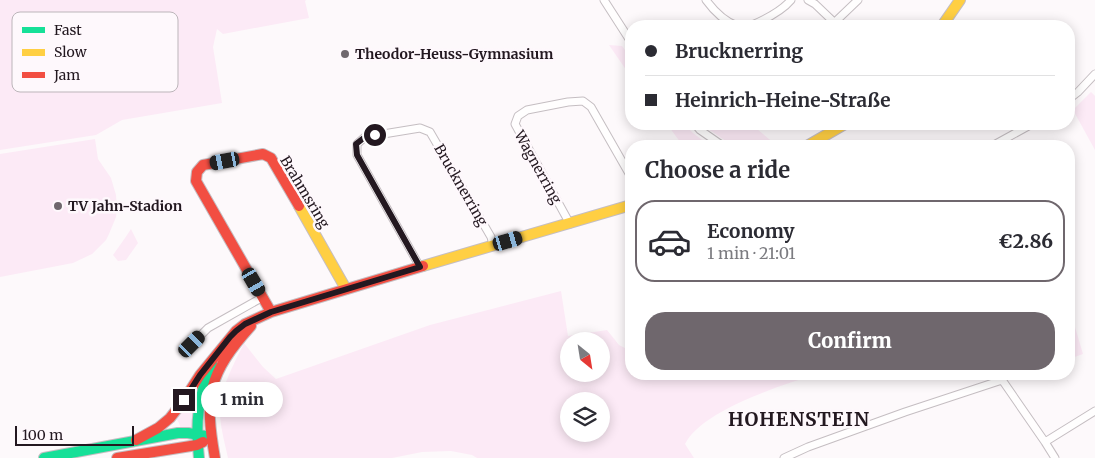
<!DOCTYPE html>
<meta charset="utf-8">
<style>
:root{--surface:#fff;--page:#f7f7f7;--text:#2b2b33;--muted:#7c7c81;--line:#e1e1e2;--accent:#6f676d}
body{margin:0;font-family:Merriweather,serif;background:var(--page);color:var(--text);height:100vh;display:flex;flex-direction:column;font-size:19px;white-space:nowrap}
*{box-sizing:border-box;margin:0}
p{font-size:16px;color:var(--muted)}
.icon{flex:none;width:28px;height:28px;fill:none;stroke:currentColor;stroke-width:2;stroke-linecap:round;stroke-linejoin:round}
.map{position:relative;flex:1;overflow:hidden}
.side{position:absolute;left:625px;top:140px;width:450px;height:240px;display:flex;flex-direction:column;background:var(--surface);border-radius:20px;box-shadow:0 2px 12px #0003}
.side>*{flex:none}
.banner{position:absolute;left:625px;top:20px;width:450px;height:110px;border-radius:20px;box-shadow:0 2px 12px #0003;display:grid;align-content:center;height:110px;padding:0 20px;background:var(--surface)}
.needle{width:32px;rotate:150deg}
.tools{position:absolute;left:560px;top:332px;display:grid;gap:10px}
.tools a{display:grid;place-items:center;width:50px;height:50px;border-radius:50%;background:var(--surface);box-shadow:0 2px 12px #0003;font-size:25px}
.scale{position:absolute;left:15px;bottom:12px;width:119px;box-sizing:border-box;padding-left:5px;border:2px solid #231820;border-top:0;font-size:14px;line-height:18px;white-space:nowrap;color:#231820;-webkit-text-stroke:4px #fef8fc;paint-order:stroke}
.end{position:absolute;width:22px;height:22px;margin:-11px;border:6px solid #231820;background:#fff;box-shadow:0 0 0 2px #fff}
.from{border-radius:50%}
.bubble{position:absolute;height:35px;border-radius:18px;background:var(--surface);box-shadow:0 2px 12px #0003;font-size:16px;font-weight:800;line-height:35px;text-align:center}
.car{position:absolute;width:15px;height:30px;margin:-15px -8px;border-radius:6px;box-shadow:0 0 4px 1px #0007;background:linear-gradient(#222 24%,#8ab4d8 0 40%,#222 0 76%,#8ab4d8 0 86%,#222 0)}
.banner b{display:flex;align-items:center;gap:18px;height:48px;font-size:19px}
.banner b+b{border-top:1px solid var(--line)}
.banner i{width:12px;height:12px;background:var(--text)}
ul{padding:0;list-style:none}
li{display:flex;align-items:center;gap:15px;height:82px;margin:0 10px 8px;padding:0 10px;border:2px solid transparent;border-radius:20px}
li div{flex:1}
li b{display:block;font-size:19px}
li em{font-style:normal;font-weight:800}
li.selected{border-color:var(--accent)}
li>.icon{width:45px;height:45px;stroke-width:1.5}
h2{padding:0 20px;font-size:22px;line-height:60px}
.action{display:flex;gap:10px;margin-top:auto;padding:10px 20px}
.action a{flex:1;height:58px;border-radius:20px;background:var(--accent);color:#fff;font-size:20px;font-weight:800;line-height:58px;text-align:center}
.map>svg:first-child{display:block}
.green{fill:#fceaf6;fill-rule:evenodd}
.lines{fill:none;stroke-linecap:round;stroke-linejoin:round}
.street-casing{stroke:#c5bec2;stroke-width:9}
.fast-casing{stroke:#c5bec2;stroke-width:12}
.slow-casing{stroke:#c5bec2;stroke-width:12}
.jam-casing{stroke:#c5bec2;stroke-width:12}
.street{stroke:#fffefe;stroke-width:7}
.fast{stroke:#16e098;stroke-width:10}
.slow{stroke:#ffcf43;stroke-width:10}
.jam{stroke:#f24e42;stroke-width:10}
.route{stroke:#231820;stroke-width:6}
.poi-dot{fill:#6f676d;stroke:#fef8fc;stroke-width:2}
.labels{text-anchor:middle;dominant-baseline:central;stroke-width:5;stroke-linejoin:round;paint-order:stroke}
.poi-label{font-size:14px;font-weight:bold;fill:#231820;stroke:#fef8fc;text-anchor:start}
.street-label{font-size:14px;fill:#231820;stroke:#fef8fc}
.district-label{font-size:19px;font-weight:bold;letter-spacing:1px;fill:#231820;stroke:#fef8fc}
.key{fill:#fef8fc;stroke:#bcb5ba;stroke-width:1}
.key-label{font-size:14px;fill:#231820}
</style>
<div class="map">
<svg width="1095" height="458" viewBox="0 0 1095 458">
<rect width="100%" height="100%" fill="#fdf9fb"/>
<path class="green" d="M 0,0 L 306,0 L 305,1 L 309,18 L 223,34 L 217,29 L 213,47 L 222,103 L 122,120 L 96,135 L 0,150 Z
M 609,45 L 622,46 L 631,58 L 631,77 Z
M 1091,92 L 1095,96 L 1095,150 L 1073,110 Z
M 667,124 L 684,124 L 693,133 L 710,146 L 683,146 Z
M 701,124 L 751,124 L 775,144 L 769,146 L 733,146 Z
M 95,139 L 98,159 L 111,178 L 116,195 L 117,209 L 116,217 L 109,234 L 106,240 L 92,254 L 73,263 L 0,277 L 0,154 Z
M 131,229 L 138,243 L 126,260 L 118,261 L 113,255 L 125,238 Z
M 561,291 L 568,336 L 607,330 L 619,345 L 631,351 L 631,374 L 817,374 C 782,385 702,410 685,444 L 694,458 L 477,458 L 472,455 L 451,451 L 422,452 L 392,458 L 228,458 C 225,444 221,430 220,416 C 219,390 233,366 244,343 L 263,367 L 276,379 L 430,325 ZM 569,341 L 601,341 L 601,374 L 569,374 ZM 569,401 L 601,401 L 601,434 L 569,434 Z
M 1069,310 L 1070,310 L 1083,354 L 1069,359 Z
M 195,391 L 197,391 L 193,414 L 192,427 L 181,429 L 179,423 L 176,418 Z"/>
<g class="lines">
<defs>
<path id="street" d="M 604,0 L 631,42
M 706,0 C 714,11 724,21 737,26
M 808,0 L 815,4 L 838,26
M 835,22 L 858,0
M 750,26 C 764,20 781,12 791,0
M 1069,99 L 1078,92 L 1095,74
M 695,124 L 700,130 L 723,146
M 992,146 L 1032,124
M 570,224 L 515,124 L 518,116 L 527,110 L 568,102 L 583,101 L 591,107 L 631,177
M 420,267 L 357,155 L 357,144 L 365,137 L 420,128 L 430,132 L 491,237 L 493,245
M 192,344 L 208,328 L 263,297
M 998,374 L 1045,442 L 1055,458
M 1045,442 L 1095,411
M 784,458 L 808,447 L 905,412 L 1002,380"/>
<path id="fast" d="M 44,458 L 178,433 L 188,433 L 211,437
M 199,458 C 195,423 198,396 212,364"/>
<path id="slow" d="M 942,26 L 960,0
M 807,146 L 845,124
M 299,206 L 346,289
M 423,266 L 631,205"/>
<path id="jam" d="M 271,312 L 196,181 L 197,172 L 203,165 L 263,154 L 271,158 L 299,206
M 136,440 L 158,428 L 170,418 L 184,400 L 200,375 L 236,331 L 245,324 L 271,312 L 423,266
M 117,458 L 197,445 L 203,442
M 215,458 C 204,396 208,374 251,326"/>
</defs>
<use href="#street" class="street-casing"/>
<use href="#fast" class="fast-casing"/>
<use href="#slow" class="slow-casing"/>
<use href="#jam" class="jam-casing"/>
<use href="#street" class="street"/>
<use href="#fast" class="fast"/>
<use href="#slow" class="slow"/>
<use href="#jam" class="jam"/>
</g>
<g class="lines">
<path class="route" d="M 184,400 L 200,375 L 230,337 L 236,331 L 245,324 L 271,312 L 420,267 L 357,155 L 356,144 L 365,137 L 375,135"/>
</g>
<g class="poi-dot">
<circle cx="345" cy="54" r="5"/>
<circle cx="58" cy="206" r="5"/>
</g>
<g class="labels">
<g class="poi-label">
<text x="355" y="54">Theodor-Heuss-Gymnasium</text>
<text x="68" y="206">TV Jahn-Stadion</text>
</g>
<g class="street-label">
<text transform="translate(538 167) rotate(61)">Wagnerring</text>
<text transform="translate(461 185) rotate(60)">Brucknerring</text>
<text transform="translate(305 192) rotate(59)">Brahmsring</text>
</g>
<g class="district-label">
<text x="799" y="419">HOHENSTEIN</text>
</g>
</g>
<rect x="12" y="12" width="166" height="80" rx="8" class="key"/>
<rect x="22" y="27" width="23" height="6" fill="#16e098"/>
<rect x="22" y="49" width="23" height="7" fill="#ffcf43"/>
<rect x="22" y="72" width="23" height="6" fill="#f24e42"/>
<g class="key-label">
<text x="54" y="35">Fast</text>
<text x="54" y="57">Slow</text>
<text x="54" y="80">Jam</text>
</g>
</svg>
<div class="tools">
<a><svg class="needle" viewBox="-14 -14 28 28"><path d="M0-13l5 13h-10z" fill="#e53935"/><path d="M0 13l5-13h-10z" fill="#7c7c81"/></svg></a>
<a><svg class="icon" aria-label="layers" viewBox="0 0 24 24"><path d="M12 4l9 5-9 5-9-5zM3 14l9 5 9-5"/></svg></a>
</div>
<div class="scale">100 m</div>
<i class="end from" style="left:375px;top:135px"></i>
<i class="end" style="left:184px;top:400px"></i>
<div class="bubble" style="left:201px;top:382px;width:82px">1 min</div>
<i class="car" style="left:225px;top:161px;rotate:259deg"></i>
<i class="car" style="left:508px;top:241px;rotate:74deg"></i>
<i class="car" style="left:254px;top:282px;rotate:150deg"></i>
<i class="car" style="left:192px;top:344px;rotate:45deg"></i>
<div class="banner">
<b><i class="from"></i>Brucknerring</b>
<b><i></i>Heinrich-Heine-Straße</b>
</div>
<section class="side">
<h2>Choose a ride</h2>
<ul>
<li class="selected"><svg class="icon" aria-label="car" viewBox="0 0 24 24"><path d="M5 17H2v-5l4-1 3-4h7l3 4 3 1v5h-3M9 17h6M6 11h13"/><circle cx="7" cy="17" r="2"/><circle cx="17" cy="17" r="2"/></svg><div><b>Economy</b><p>1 min · 21:01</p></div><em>€2.86</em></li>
</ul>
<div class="action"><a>Confirm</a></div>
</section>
</div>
